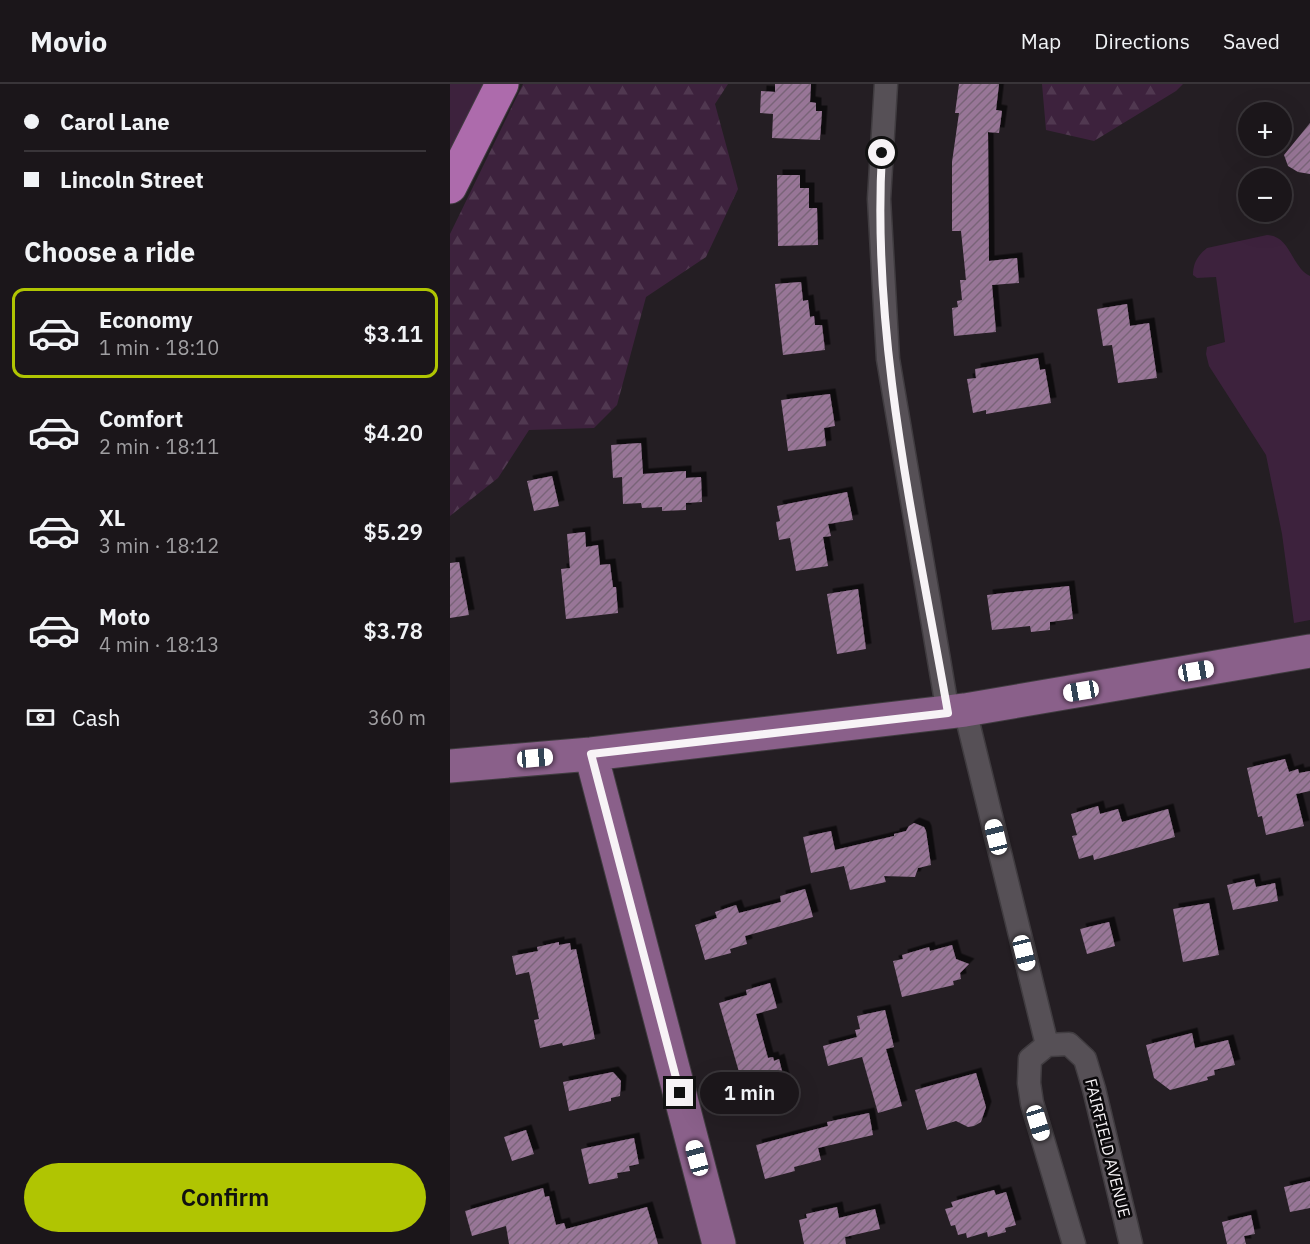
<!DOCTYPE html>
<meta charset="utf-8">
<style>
:root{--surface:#1b161a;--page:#241f23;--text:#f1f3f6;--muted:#a09fa2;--line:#393539;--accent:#b0c502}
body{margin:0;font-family:"IBM Plex Sans",sans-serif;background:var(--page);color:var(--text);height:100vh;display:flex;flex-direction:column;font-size:22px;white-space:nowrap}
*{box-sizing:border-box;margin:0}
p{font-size:20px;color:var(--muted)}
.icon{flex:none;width:33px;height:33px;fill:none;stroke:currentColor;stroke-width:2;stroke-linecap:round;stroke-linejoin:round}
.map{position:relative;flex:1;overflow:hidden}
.sheet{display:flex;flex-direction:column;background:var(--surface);width:450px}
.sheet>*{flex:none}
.top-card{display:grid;align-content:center;height:132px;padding:0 24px;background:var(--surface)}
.tools{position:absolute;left:788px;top:18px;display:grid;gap:12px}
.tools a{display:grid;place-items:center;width:54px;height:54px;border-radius:50%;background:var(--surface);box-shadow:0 6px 24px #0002,0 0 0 2px var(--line);font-size:30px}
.end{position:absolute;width:27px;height:27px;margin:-14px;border:8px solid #f7f3f6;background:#111;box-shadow:0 0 0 3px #111}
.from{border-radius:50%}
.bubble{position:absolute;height:42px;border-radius:21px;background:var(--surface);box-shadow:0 6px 24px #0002,0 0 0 2px var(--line);font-size:20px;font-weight:600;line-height:42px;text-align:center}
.car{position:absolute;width:18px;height:36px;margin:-18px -9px;border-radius:8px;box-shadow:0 0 4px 2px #0007;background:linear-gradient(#fff 24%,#345 0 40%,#fff 0 76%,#345 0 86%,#fff 0)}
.top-card b{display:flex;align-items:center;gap:21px;height:57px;font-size:22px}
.top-card b+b{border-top:2px solid var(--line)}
.top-card i{width:15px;height:15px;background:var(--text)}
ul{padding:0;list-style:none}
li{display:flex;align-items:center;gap:18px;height:90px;margin:0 12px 9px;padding:0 12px;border:3px solid transparent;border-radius:12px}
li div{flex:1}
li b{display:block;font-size:22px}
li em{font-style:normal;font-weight:600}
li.selected{border-color:var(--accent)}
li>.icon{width:54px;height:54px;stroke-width:1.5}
h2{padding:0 24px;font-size:27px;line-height:72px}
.pay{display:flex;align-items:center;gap:15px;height:66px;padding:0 24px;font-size:22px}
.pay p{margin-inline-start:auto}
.action{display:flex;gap:12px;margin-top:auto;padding:12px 24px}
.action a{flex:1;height:69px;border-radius:36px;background:var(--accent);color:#111;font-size:24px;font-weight:600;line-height:69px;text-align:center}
header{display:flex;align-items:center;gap:36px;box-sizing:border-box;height:84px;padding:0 30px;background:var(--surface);border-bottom:2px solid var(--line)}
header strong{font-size:28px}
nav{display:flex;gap:33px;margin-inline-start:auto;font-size:21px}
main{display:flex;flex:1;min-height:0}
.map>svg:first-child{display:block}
.grass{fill:#3d223d}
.forest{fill:url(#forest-firs)}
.building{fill:url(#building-hatch);filter:url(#shadow)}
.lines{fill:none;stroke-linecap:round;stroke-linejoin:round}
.street-casing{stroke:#403c40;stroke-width:25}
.primary-casing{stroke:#403c40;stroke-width:35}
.highway-casing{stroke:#403c40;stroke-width:35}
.street{stroke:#565056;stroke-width:22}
.primary{stroke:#8a608a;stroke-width:33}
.highway{stroke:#ad6bac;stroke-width:33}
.route{stroke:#f7f3f6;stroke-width:8}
.labels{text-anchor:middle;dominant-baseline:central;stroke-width:5;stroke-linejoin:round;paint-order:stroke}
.street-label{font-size:16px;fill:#f7f3f6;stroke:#0b090b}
</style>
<header>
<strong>Movio</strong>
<nav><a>Map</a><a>Directions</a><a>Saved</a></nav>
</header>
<main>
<section class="sheet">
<div class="top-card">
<b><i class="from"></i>Carol Lane</b>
<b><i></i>Lincoln Street</b>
</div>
<h2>Choose a ride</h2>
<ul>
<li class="selected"><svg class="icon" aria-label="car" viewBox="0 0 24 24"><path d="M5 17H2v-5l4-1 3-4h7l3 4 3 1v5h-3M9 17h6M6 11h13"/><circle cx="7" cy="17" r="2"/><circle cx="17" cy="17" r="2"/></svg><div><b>Economy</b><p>1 min · 18:10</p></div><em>$3.11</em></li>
<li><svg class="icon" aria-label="car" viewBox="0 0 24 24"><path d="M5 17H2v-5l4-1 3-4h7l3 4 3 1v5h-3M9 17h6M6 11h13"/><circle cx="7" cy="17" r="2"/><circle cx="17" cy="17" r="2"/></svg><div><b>Comfort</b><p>2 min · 18:11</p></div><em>$4.20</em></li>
<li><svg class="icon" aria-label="car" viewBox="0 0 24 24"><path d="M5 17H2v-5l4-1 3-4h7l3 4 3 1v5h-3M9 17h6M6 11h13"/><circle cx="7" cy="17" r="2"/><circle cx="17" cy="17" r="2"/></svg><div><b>XL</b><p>3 min · 18:12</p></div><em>$5.29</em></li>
<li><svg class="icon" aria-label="car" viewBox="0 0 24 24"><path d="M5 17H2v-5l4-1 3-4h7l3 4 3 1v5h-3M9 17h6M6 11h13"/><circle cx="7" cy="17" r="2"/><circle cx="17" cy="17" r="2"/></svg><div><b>Moto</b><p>4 min · 18:13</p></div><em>$3.78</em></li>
</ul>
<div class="pay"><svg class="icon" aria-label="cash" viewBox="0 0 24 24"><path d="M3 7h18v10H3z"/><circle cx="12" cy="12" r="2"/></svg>Cash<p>360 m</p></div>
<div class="action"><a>Confirm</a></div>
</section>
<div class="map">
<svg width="860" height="1160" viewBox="0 0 860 1160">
<defs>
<pattern id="forest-firs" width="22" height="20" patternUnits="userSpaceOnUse" patternTransform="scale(1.5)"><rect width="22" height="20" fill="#3d223d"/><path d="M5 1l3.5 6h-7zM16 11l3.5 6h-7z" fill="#503850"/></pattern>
<pattern id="building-hatch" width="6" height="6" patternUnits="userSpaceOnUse" patternTransform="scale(1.5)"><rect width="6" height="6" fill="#987697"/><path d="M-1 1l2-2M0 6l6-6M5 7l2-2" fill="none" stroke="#796478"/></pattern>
<filter id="shadow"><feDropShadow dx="5.5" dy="-5.5" stdDeviation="0" flood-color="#0009"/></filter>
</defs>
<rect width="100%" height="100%" fill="#241e23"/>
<path class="grass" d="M 0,0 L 35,0 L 0,71 Z
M 817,151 C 841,152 841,183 860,192 L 860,536 L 844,539 L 832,450 L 816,371 L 759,282 L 756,270 L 757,263 L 775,258 L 766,193 L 747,194 L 743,191 C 743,179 748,171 757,164 Z"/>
<path class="forest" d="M 73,0 L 278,0 L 265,20 L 288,105 L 256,173 L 196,213 L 167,321 L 144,344 L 79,346 L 48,394 L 0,432 L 0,150 Z
M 592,0 L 733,0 L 726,7 L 644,57 L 596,46 Z"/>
<path class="building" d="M 325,0 L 361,0 L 360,18 L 366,19 L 366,27 L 372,27 L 370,56 L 322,54 L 323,30 L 310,29 L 311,7 L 325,8 Z
M 509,0 L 549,0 L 546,26 L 552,27 L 549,49 L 538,48 L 539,177 L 567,174 L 569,199 L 542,201 L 546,248 L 504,252 L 502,224 L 508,223 L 507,217 L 512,216 L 510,196 L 516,196 L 511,147 L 502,147 L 502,78 L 509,29 L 505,29 Z
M 860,39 L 860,90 L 848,88 L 838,82 L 834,71 Z
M 327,91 L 350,91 L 350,104 L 359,104 L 359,124 L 367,124 L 368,161 L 328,162 Z
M 351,198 L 353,217 L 358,216 L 360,233 L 364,232 L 365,241 L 372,241 L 375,266 L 333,271 L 325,200 Z
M 677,220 L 680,242 L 699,239 L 707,294 L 668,299 L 662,261 L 653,262 L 647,225 Z
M 588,274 L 590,286 L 595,285 L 601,319 L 536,330 L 536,326 L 523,329 L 517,295 L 526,294 L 525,285 Z
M 380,310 L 385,342 L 374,344 L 376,362 L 338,367 L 331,316 Z
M 191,359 L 193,390 L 236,387 L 236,394 L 251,393 L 252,418 L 236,419 L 236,426 L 212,427 L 212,423 L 192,424 L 191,419 L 173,420 L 172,393 L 163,394 L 161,361 Z
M 102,392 L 109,422 L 84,427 L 77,397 Z
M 397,408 L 403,436 L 378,440 L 381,452 L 373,453 L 378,482 L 346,487 L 340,454 L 329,456 L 326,438 L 330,437 L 327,422 Z
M 135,448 L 136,463 L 148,461 L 150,481 L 160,480 L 163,503 L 166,503 L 168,529 L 116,535 L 111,485 L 120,484 L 117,450 Z
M 9,478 L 19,531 L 0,534 L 0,479 Z
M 619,502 L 623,535 L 600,538 L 600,546 L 581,548 L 580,542 L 542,546 L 537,511 Z
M 408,505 L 416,565 L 387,570 L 377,510 Z
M 835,675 L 839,688 L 848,685 L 849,689 L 860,687 L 860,707 L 846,710 L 854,742 L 816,751 L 812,732 L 808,733 L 797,684 Z
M 648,722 L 650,730 L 668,725 L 672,738 L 718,725 L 725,753 L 644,776 L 643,771 L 629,775 L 622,752 L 627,751 L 621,730 Z
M 464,739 L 474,743 L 476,747 L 481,781 L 468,784 L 465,793 L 434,792 L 436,798 L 400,806 L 394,782 L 361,789 L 353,753 L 381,747 L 385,766 L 444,752 L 444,750 L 456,747 L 459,742 Z
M 804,795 L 806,803 L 825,799 L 828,817 L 783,826 L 777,801 Z
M 355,805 L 363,833 L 295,852 L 297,860 L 280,865 L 281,869 L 255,876 L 245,841 L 267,834 L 265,828 L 286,821 L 289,829 L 331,818 L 330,812 Z
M 759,819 L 769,871 L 733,878 L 723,825 Z
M 659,838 L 665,862 L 637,870 L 630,845 Z
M 109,858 L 109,861 L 120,859 L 121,866 L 126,865 L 145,955 L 113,962 L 112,959 L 90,964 L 84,936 L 89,935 L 79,888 L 66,891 L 62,872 L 88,867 L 87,863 Z
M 502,861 L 506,875 L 519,880 L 510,889 L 511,895 L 503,897 L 504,901 L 452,913 L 443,877 L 453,875 L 452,871 L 479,863 L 480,867 Z
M 320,899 L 327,924 L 306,930 L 318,974 L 323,973 L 324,977 L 329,975 L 337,1007 L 294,1018 L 286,989 L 289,988 L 269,919 L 297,911 L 296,906 Z
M 435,926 L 444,963 L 436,965 L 452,1022 L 428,1029 L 412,973 L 378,982 L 373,962 L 407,953 L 405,946 L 410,945 L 407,932 Z
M 742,949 L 745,964 L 778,956 L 785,981 L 764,986 L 765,991 L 757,993 L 758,996 L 720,1006 L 704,994 L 696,961 Z
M 163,988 L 171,997 L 170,1012 L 161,1014 L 161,1017 L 119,1027 L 113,998 Z
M 526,989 L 536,1023 L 531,1038 L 524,1042 L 518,1043 L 506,1037 L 477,1046 L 465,1006 Z
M 419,1029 L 423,1051 L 368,1064 L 371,1076 L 344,1083 L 345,1087 L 315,1095 L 306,1061 L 378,1042 L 377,1038 Z
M 76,1046 L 84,1070 L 62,1077 L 54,1053 Z
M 184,1054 L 189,1080 L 179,1082 L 180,1087 L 167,1089 L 168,1094 L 139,1100 L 131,1065 Z
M 860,1097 L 860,1124 L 840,1128 L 834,1103 Z
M 93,1104 L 95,1113 L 99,1112 L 106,1141 L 114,1139 L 116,1145 L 197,1123 L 208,1160 L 59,1160 L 56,1142 L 22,1152 L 15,1127 Z
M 544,1106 L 546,1111 L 556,1108 L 566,1141 L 555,1144 L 556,1148 L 538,1153 L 537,1148 L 517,1154 L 516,1149 L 508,1151 L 505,1141 L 501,1142 L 495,1125 L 503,1123 L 501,1118 Z
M 387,1123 L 389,1134 L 425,1125 L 430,1145 L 395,1153 L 396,1160 L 354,1160 L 349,1136 L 357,1134 L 356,1130 Z
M 801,1131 L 805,1150 L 794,1152 L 796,1160 L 777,1160 L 772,1138 Z"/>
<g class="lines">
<defs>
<path id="street" d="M 436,0 L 429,115 L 438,275 L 498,629
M 515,626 L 597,961
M 624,1160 L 582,1019 L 579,999 L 580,975 L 597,961 L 619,960 L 635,975 L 644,1005 L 681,1160"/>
<path id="primary" d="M 141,670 L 269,1160
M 0,682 L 141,670 L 515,626 L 860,567"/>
<path id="highway" d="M 0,103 L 52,0"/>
</defs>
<use href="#street" class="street-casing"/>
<use href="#primary" class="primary-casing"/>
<use href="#highway" class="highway-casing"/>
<use href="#street" class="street"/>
<use href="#primary" class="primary"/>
<use href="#highway" class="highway"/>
</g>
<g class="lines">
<path class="route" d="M 230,1009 L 141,670 L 498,629 C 466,445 421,256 432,69"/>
</g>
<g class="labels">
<g class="street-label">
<text transform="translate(658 1064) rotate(76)">FAIRFIELD AVENUE</text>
</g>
</g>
</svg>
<div class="tools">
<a>+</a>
<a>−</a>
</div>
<i class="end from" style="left:432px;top:69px"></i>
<i class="end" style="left:230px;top:1009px"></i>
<div class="bubble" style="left:250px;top:988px;width:99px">1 min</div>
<i class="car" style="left:746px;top:587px;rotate:80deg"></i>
<i class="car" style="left:631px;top:607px;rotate:260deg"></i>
<i class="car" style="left:85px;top:674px;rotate:85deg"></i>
<i class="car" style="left:546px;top:753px;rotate:346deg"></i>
<i class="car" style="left:574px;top:869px;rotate:166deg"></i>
<i class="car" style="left:588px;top:1039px;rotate:163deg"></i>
<i class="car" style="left:247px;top:1074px;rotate:345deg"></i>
</div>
</main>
